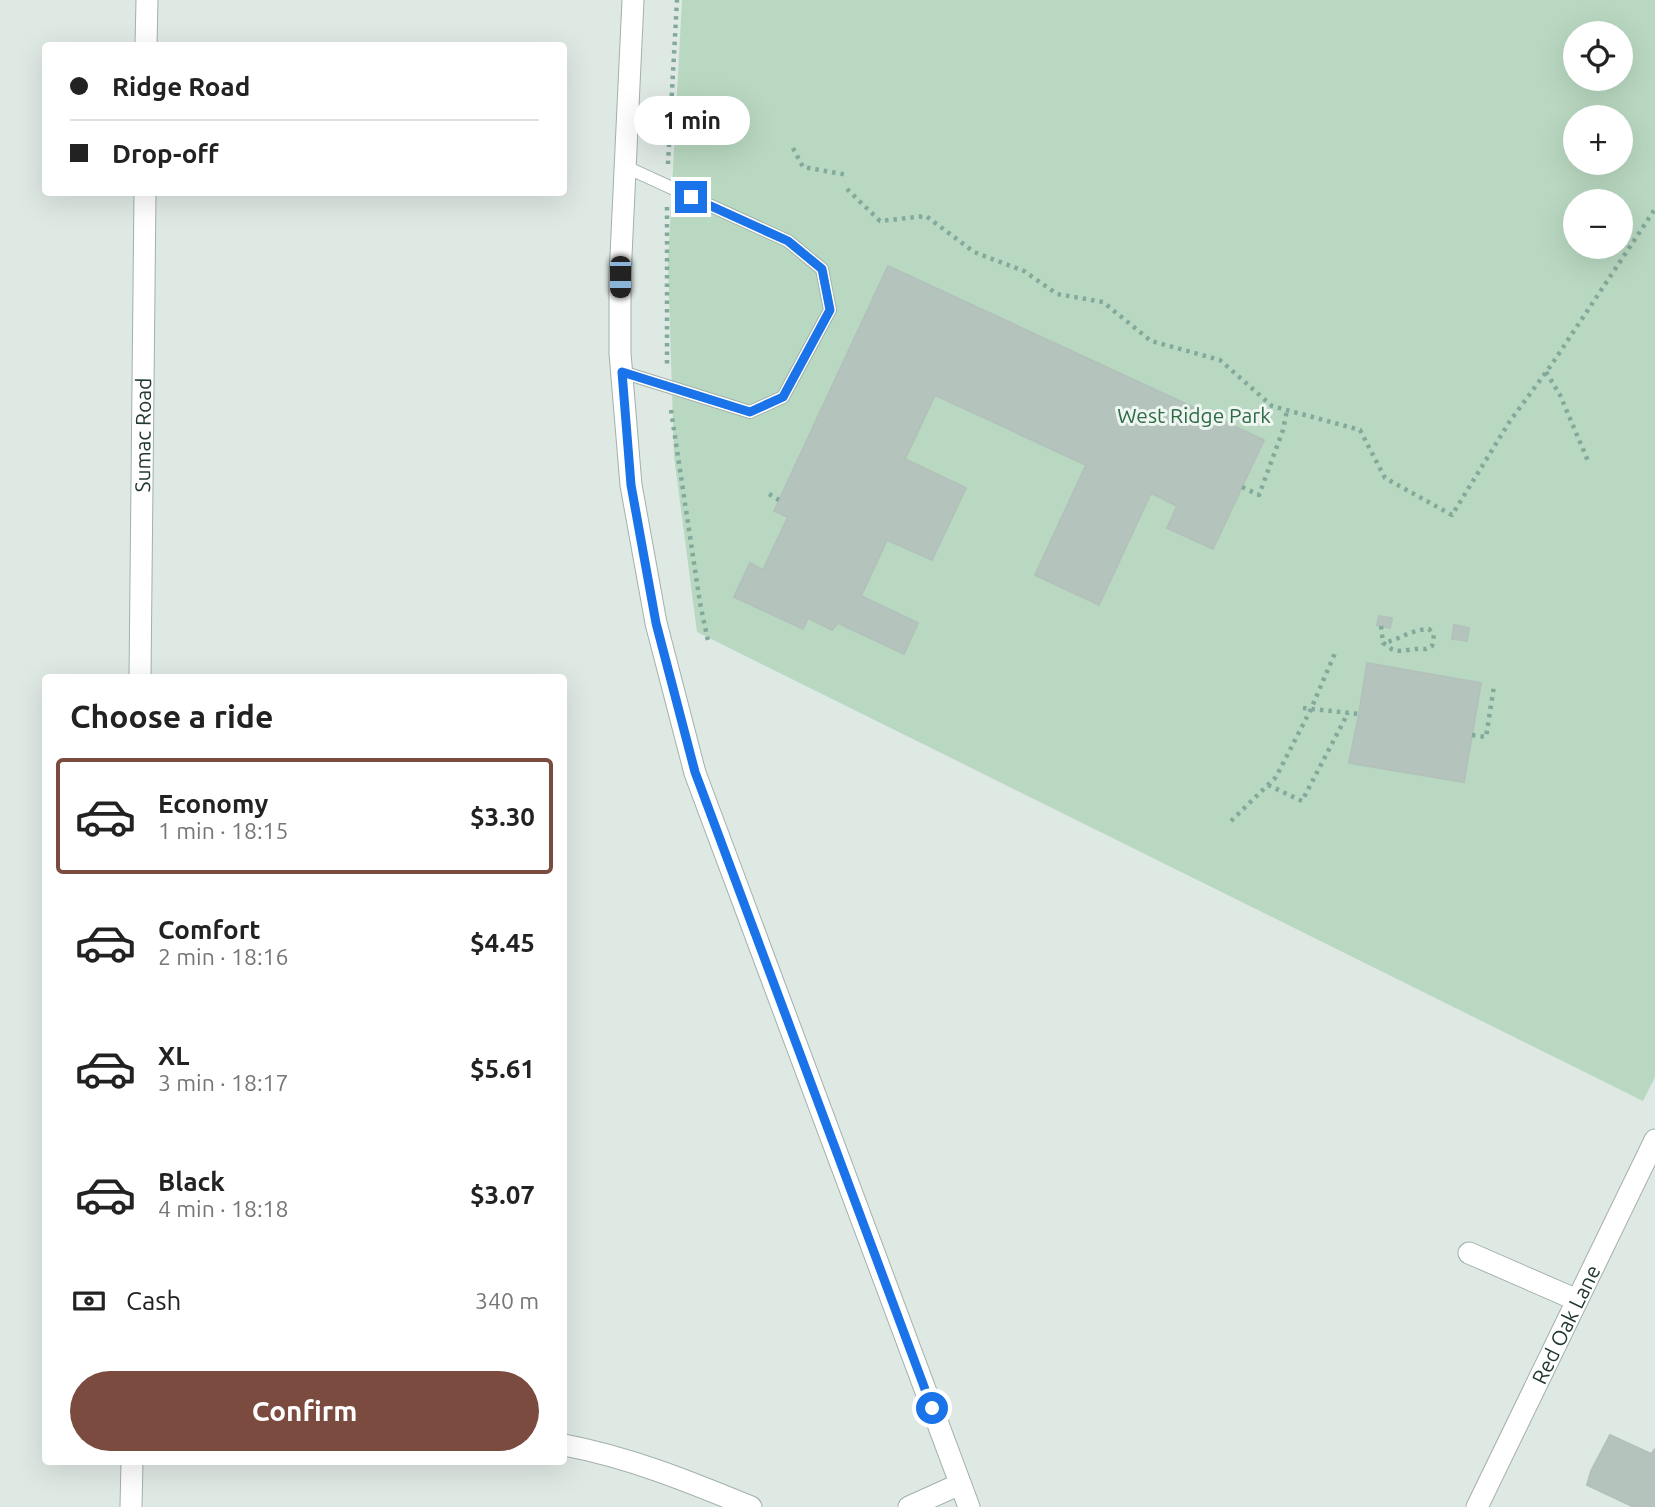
<!DOCTYPE html>
<meta charset="utf-8">
<style>
:root{--surface:#fff;--page:#f6f6f6;--text:#222;--muted:#767676;--line:#e0e0e0;--accent:#7a4b3e}
body{margin:0;font-family:Ubuntu,sans-serif;background:var(--page);color:var(--text);height:100vh;display:flex;flex-direction:column;font-size:26px;white-space:nowrap}
*{box-sizing:border-box;margin:0}
p{font-size:23px;color:var(--muted)}
.icon{flex:none;width:38px;height:38px;fill:none;stroke:currentColor;stroke-width:2;stroke-linecap:round;stroke-linejoin:round}
.map{position:relative;flex:1;overflow:hidden}
.panel{position:absolute;left:42px;top:674px;width:525px;height:791px;display:flex;flex-direction:column;background:var(--surface);border-radius:7px;box-shadow:0 7px 28px #0002}
.panel>*{flex:none}
.hud{position:absolute;left:42px;top:42px;width:525px;height:154px;border-radius:7px;box-shadow:0 7px 28px #0002;display:grid;align-content:center;height:154px;padding:0 28px;background:var(--surface)}
.controls{position:absolute;left:1563px;top:21px;display:grid;gap:14px}
.controls a{display:grid;place-items:center;width:70px;height:70px;border-radius:50%;background:var(--surface);box-shadow:0 7px 28px #0002;font-size:35px}
.end{position:absolute;width:32px;height:32px;margin:-16px;border:9px solid #1a73e8;background:#fff;box-shadow:0 0 0 4px #fff}
.from{border-radius:50%}
.bubble{position:absolute;height:49px;border-radius:24px;background:var(--surface);box-shadow:0 7px 28px #0002;font-size:23px;font-weight:700;line-height:49px;text-align:center}
.car{position:absolute;width:21px;height:42px;margin:-21px -10px;border-radius:9px;box-shadow:0 0 5px 2px #0007;background:linear-gradient(#222 24%,#8ab4d8 0 40%,#222 0 76%,#8ab4d8 0 86%,#222 0)}
.hud b{display:flex;align-items:center;gap:24px;height:66px;font-size:26px}
.hud b+b{border-top:2px solid var(--line)}
.hud i{width:18px;height:18px;background:var(--text)}
ul{padding:0;list-style:none}
li{display:flex;align-items:center;gap:21px;height:116px;margin:0 14px 10px;padding:0 14px;border:4px solid transparent;border-radius:7px}
li div{flex:1}
li b{display:block;font-size:26px}
li em{font-style:normal;font-weight:700}
li.selected{border-color:var(--accent)}
li>.icon{width:63px;height:63px;stroke-width:1.5}
h2{padding:0 28px;font-size:32px;line-height:84px}
.pay{display:flex;align-items:center;gap:18px;height:77px;padding:0 28px;font-size:26px}
.pay p{margin-inline-start:auto}
.primary-button{display:flex;gap:14px;margin-top:auto;padding:14px 28px}
.primary-button a{flex:1;height:80px;border-radius:42px;background:var(--accent);color:#fff;font-size:28px;font-weight:700;line-height:80px;text-align:center}
.map>svg:first-child{display:block}
.green{fill:#b9d8c1;fill-rule:evenodd}
.building{fill:#b5c3bd;stroke:#b2c2bb;stroke-width:2}
.lines{fill:none;stroke-linecap:round;stroke-linejoin:round}
.service-casing{stroke:#a2b0ab;stroke-width:14}
.minor-casing{stroke:#a2b0ab;stroke-width:23}
.tertiary-casing{stroke:#a2b0ab;stroke-width:23}
.path{stroke:#82aa9c;stroke-width:4.5;stroke-dasharray:3.5 5;stroke-linecap:butt}
.service{stroke:#fff;stroke-width:12}
.minor{stroke:#fff;stroke-width:21}
.tertiary{stroke:#fff;stroke-width:21}
.route{stroke:#1a73e8;stroke-width:9}
.labels{text-anchor:middle;dominant-baseline:central;stroke-width:6;stroke-linejoin:round;paint-order:stroke}
.park-label{font-size:21px;fill:#2f6a45;stroke:#eff6f2}
.street-label{font-size:21px;fill:#213731;stroke:#eff6f2}
</style>
<div class="map">
<svg width="1655" height="1507" viewBox="0 0 1655 1507">
<rect width="100%" height="100%" fill="#dfe9e4"/>
<path class="green" d="M 682,0 L 1655,0 L 1655,1077 L 1643,1101 L 697,632 L 674,456 L 668,262 ZM 1575,33 L 1620,33 L 1620,79 L 1575,79 ZM 1575,117 L 1620,117 L 1620,163 L 1575,163 ZM 1575,201 L 1620,201 L 1620,247 L 1575,247 Z"/>
<path class="building" d="M 888,266 L 1264,440 L 1213,549 L 1167,528 L 1177,506 L 1151,493 L 1099,605 L 1035,575 L 1086,465 L 935,395 L 905,459 L 966,488 L 932,560 L 887,540 L 861,596 L 918,623 L 904,654 L 838,623 L 832,630 L 808,618 L 803,629 L 734,597 L 750,563 L 763,570 L 788,517 L 774,511 Z
M 1379,616 L 1392,618 L 1390,628 L 1377,625 Z
M 1454,625 L 1469,628 L 1467,641 L 1452,639 Z
M 1367,663 L 1481,683 L 1464,782 L 1349,763 L 1359,714 Z
M 1610,1435 L 1651,1454 L 1655,1449 L 1655,1507 L 1634,1507 L 1587,1485 L 1591,1471 Z"/>
<g class="lines">
<defs>
<path id="service" d="M 622,372 L 750,412 L 783,397 L 830,310 L 822,269 L 788,241 L 626,167"/>
<g id="minor">
<path d="M 146,46 L 147,0"/>
<path id="s1" d="M 140,677 L 145,192"/>
<path d="M 1469,1253 L 1577,1300"/>
<path d="M 564,1445 C 629,1457 690,1482 751,1507"/>
<path d="M 131,1507 L 132,1461"/>
<path d="M 909,1507 L 960,1484"/>
<path id="s2" d="M 1477,1507 L 1655,1140"/>
</g>
<path id="tertiary" d="M 633,0 L 620,277 L 620,353 L 631,485 L 656,623 L 695,773 L 969,1507"/>
</defs>
<use href="#service" class="service-casing"/>
<use href="#minor" class="minor-casing"/>
<use href="#tertiary" class="tertiary-casing"/>
<path class="path" d="M 793,148 L 803,167 L 848,175
M 668,164 L 677,0
M 847,189 L 880,221 L 926,216 L 974,252 L 1024,271 L 1057,294 L 1103,302 L 1151,341 L 1220,360 L 1272,406 L 1360,430 L 1385,478 L 1452,515 L 1510,421 L 1552,364 L 1655,209
M 667,207 L 667,367
M 1546,372 L 1560,395 L 1588,461
M 671,410 L 700,603 L 708,641
M 1242,487 L 1259,495 L 1283,430 L 1287,410
M 769,494 L 779,500
M 1381,626 L 1383,643 C 1387,645 1390,649 1394,650 C 1401,653 1416,647 1426,649 L 1432,646 L 1434,635 L 1429,629 C 1410,630 1401,639 1383,643
M 1303,708 L 1359,714
M 1472,735 L 1486,737 L 1494,686
M 1268,785 L 1302,801 L 1348,713
M 1231,821 L 1276,777 L 1311,709 L 1335,653"/>
<use href="#service" class="service"/>
<use href="#minor" class="minor"/>
<use href="#tertiary" class="tertiary"/>
</g>
<g class="lines">
<path class="route" d="M 691,197 L 788,241 L 822,269 L 830,310 L 783,397 L 750,412 L 622,372 L 631,485 L 656,623 L 695,772 L 932,1408"/>
</g>
<g class="labels">
<g class="park-label">
<text x="1194" y="415">West Ridge Park</text>
</g>
<g class="street-label">
<text stroke="none"><textPath href="#s1" startOffset="242">Sumac Road</textPath></text>
<text stroke="none"><textPath href="#s2" startOffset="203">Red Oak Lane</textPath></text>
</g>
</g>
</svg>
<div class="controls">
<a><svg class="icon" aria-label="locate" viewBox="0 0 24 24"><circle cx="12" cy="12" r="6"/><path d="M12 2v4M12 18v4M2 12h4M18 12h4"/></svg></a>
<a>+</a>
<a>−</a>
</div>
<i class="end from" style="left:932px;top:1408px"></i>
<i class="end" style="left:691px;top:197px"></i>
<div class="bubble" style="left:634px;top:96px;width:116px">1 min</div>
<i class="car" style="left:620px;top:277px;rotate:180deg"></i>
<div class="hud">
<b><i class="from"></i>Ridge Road</b>
<b><i></i>Drop-off</b>
</div>
<section class="panel">
<h2>Choose a ride</h2>
<ul>
<li class="selected"><svg class="icon" aria-label="car" viewBox="0 0 24 24"><path d="M5 17H2v-5l4-1 3-4h7l3 4 3 1v5h-3M9 17h6M6 11h13"/><circle cx="7" cy="17" r="2"/><circle cx="17" cy="17" r="2"/></svg><div><b>Economy</b><p>1 min · 18:15</p></div><em>$3.30</em></li>
<li><svg class="icon" aria-label="car" viewBox="0 0 24 24"><path d="M5 17H2v-5l4-1 3-4h7l3 4 3 1v5h-3M9 17h6M6 11h13"/><circle cx="7" cy="17" r="2"/><circle cx="17" cy="17" r="2"/></svg><div><b>Comfort</b><p>2 min · 18:16</p></div><em>$4.45</em></li>
<li><svg class="icon" aria-label="car" viewBox="0 0 24 24"><path d="M5 17H2v-5l4-1 3-4h7l3 4 3 1v5h-3M9 17h6M6 11h13"/><circle cx="7" cy="17" r="2"/><circle cx="17" cy="17" r="2"/></svg><div><b>XL</b><p>3 min · 18:17</p></div><em>$5.61</em></li>
<li><svg class="icon" aria-label="car" viewBox="0 0 24 24"><path d="M5 17H2v-5l4-1 3-4h7l3 4 3 1v5h-3M9 17h6M6 11h13"/><circle cx="7" cy="17" r="2"/><circle cx="17" cy="17" r="2"/></svg><div><b>Black</b><p>4 min · 18:18</p></div><em>$3.07</em></li>
</ul>
<div class="pay"><svg class="icon" aria-label="cash" viewBox="0 0 24 24"><path d="M3 7h18v10H3z"/><circle cx="12" cy="12" r="2"/></svg>Cash<p>340 m</p></div>
<div class="primary-button"><a>Confirm</a></div>
</section>
</div>
